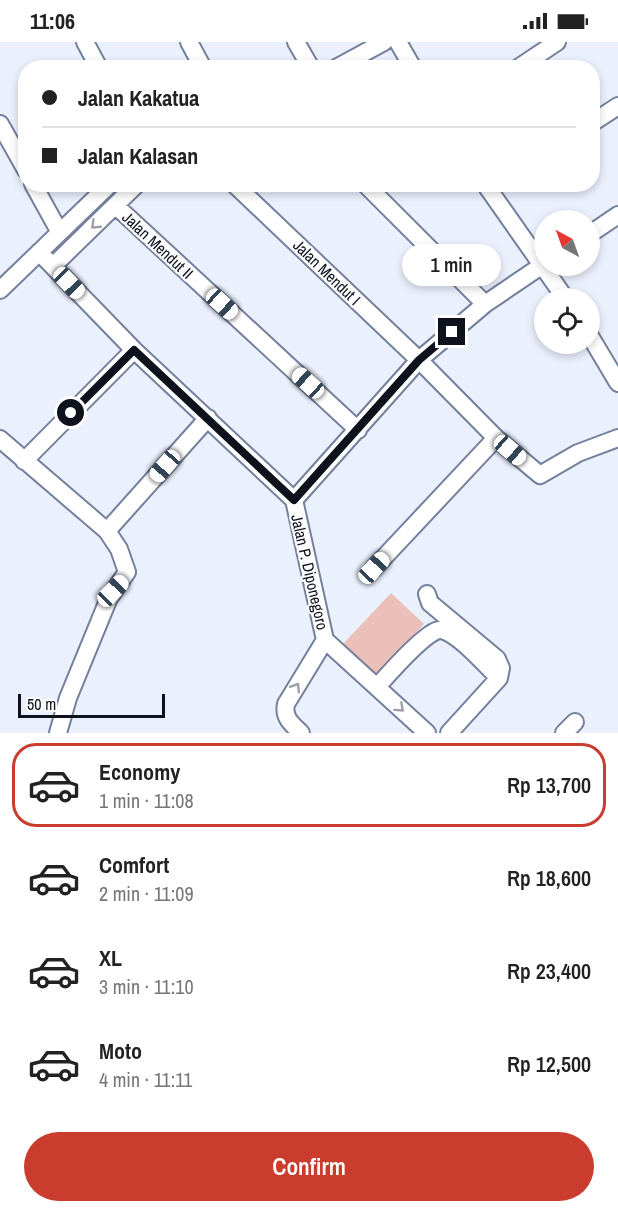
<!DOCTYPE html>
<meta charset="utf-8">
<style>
:root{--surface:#fff;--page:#f6f6f6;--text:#222;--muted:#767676;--line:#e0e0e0;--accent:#ca3d2e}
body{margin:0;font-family:"Archivo Narrow",sans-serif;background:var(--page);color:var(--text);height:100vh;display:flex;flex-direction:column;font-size:22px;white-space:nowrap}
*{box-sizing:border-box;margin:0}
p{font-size:20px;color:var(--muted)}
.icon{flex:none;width:33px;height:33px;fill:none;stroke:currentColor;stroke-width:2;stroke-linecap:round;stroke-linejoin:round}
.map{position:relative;height:691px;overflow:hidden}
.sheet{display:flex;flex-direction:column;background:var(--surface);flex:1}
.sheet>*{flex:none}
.hud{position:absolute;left:18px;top:18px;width:582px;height:132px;border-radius:24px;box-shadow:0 3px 9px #0003;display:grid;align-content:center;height:132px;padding:0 24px;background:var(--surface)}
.needle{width:39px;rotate:319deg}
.fabs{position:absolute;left:534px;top:168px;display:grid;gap:12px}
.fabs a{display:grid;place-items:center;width:66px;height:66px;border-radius:50%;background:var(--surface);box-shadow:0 3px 9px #0003;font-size:30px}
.scale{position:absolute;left:18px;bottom:15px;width:147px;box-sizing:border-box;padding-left:6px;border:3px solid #0e121c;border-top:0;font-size:16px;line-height:21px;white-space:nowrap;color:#0e121c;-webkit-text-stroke:4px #fdfdfd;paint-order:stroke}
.end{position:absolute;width:27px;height:27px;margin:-14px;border:8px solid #0e121c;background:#fff;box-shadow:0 0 0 3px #fff}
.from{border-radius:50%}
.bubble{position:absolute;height:42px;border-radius:21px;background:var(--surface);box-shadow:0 3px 9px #0003;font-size:20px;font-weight:600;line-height:42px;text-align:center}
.car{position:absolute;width:18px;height:36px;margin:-18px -9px;border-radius:8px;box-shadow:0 0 4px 2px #0007;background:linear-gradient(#fff 24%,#345 0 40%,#fff 0 76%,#345 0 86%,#fff 0)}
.hud b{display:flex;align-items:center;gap:21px;height:57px;font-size:22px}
.hud b+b{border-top:2px solid var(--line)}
.hud i{width:15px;height:15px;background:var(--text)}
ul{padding:10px 0 0;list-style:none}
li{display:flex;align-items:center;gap:18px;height:84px;margin:0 12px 9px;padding:0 12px;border:3px solid transparent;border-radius:24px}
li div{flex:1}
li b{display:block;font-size:22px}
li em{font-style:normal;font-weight:600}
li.active{border-color:var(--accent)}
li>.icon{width:54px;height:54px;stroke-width:1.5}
.primary-button{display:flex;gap:12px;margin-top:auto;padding:12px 24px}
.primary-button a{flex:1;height:69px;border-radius:36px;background:var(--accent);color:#fff;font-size:24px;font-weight:600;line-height:69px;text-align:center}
.status{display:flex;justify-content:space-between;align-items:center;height:42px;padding:0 30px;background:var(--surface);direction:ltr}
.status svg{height:16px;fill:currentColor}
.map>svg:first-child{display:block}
.green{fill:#ebc0b8}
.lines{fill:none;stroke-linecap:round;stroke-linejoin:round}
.street-casing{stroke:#74809c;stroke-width:20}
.street{stroke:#fff;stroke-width:16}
.oneway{stroke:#9fa0a4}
.route{stroke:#0e121c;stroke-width:8}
.labels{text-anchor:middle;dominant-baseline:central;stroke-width:4.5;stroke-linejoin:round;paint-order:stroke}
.street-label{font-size:16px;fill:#0e121c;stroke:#fdfdfd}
</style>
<div class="status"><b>11:06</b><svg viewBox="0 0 49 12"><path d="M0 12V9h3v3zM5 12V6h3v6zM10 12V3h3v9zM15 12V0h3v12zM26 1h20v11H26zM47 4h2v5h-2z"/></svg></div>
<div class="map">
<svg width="618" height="691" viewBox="0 0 618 691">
<rect width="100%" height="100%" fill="#eaf0fc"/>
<path class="green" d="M 391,551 L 424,582 L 375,633 L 343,602 Z"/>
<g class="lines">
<defs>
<path id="street" d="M 85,0 L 99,26
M 189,0 L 203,26
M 296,0 L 311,26
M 398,0 L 413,26
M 336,26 L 384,0
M 518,26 L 557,0
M 592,81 L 618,64
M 0,82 L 26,128
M 33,142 L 59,189
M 234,142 L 419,318 L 496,396 L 540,433 L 578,411 L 618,396
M 365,142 L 485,262
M 485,142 L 565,256
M 116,164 L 358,388
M 590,192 L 618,173
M 39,210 L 134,308 L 294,458 L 325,598 L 427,691
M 53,224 L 137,142
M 0,248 L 110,142
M 590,294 L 618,341
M 0,397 L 107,489 L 119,507 L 127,530 L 109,556 L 68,656 L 58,691
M 24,419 L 134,308
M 294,458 L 419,318 L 485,262 L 544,222
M 107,489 L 208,376
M 374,526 L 496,396
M 427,552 L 430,561 L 497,617 L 501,626 L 499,636
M 377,645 C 386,635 430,584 442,588 C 460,593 485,623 499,636
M 301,691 C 292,682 283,676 286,662 L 325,598
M 449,691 L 499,636
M 564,691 L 575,680"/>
</defs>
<use href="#street" class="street-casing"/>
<use href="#street" class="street"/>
</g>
<defs><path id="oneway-chevron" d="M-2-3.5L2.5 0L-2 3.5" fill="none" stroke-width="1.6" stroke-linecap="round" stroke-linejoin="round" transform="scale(1.5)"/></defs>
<g class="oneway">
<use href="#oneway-chevron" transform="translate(95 183) rotate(136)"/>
<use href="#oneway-chevron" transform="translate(296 645) rotate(-58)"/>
<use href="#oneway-chevron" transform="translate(400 666) rotate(42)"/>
</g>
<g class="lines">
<path class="route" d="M 71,371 L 134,308 L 294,458 L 419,318 L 452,290"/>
</g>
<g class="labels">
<g class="street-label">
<text transform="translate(158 203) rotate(43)">Jalan Mendut II</text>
<text transform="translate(327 230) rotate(44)">Jalan Mendut I</text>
<text transform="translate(310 530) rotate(77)">Jalan P. Diponegoro</text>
</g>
</g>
</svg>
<div class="fabs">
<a><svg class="needle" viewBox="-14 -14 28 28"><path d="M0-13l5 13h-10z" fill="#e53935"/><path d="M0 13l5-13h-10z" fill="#767676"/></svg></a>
<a><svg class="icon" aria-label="locate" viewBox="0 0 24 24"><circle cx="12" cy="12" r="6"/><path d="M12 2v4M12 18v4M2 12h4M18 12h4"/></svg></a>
</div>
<div class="scale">50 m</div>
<i class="end from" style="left:71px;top:371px"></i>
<i class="end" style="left:452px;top:290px"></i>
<div class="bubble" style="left:402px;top:202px;width:99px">1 min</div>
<i class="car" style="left:69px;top:241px;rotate:136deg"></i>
<i class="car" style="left:222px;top:262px;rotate:132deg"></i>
<i class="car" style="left:308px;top:341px;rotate:312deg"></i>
<i class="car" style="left:510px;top:408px;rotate:131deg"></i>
<i class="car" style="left:165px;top:424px;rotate:221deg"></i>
<i class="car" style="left:374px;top:526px;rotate:43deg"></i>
<i class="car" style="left:113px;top:549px;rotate:44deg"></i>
<div class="hud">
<b><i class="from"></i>Jalan Kakatua</b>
<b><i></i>Jalan Kalasan</b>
</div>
</div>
<section class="sheet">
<ul>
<li class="active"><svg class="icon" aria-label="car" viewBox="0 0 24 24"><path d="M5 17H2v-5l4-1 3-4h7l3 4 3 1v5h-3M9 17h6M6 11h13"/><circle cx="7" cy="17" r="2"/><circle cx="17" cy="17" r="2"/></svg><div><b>Economy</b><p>1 min · 11:08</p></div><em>Rp 13,700</em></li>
<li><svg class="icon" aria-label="car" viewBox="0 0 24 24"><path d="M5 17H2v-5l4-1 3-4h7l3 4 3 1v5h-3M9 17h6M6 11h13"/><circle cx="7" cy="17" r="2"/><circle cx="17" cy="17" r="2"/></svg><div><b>Comfort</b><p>2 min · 11:09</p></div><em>Rp 18,600</em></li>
<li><svg class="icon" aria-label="car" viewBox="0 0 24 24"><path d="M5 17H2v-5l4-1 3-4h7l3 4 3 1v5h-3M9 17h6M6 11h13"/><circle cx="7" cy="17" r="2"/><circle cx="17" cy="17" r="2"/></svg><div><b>XL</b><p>3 min · 11:10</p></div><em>Rp 23,400</em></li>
<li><svg class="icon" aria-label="car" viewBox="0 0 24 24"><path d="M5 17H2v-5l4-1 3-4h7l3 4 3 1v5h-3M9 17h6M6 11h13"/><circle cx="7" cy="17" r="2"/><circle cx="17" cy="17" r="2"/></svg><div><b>Moto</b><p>4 min · 11:11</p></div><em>Rp 12,500</em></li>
</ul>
<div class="primary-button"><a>Confirm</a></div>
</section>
